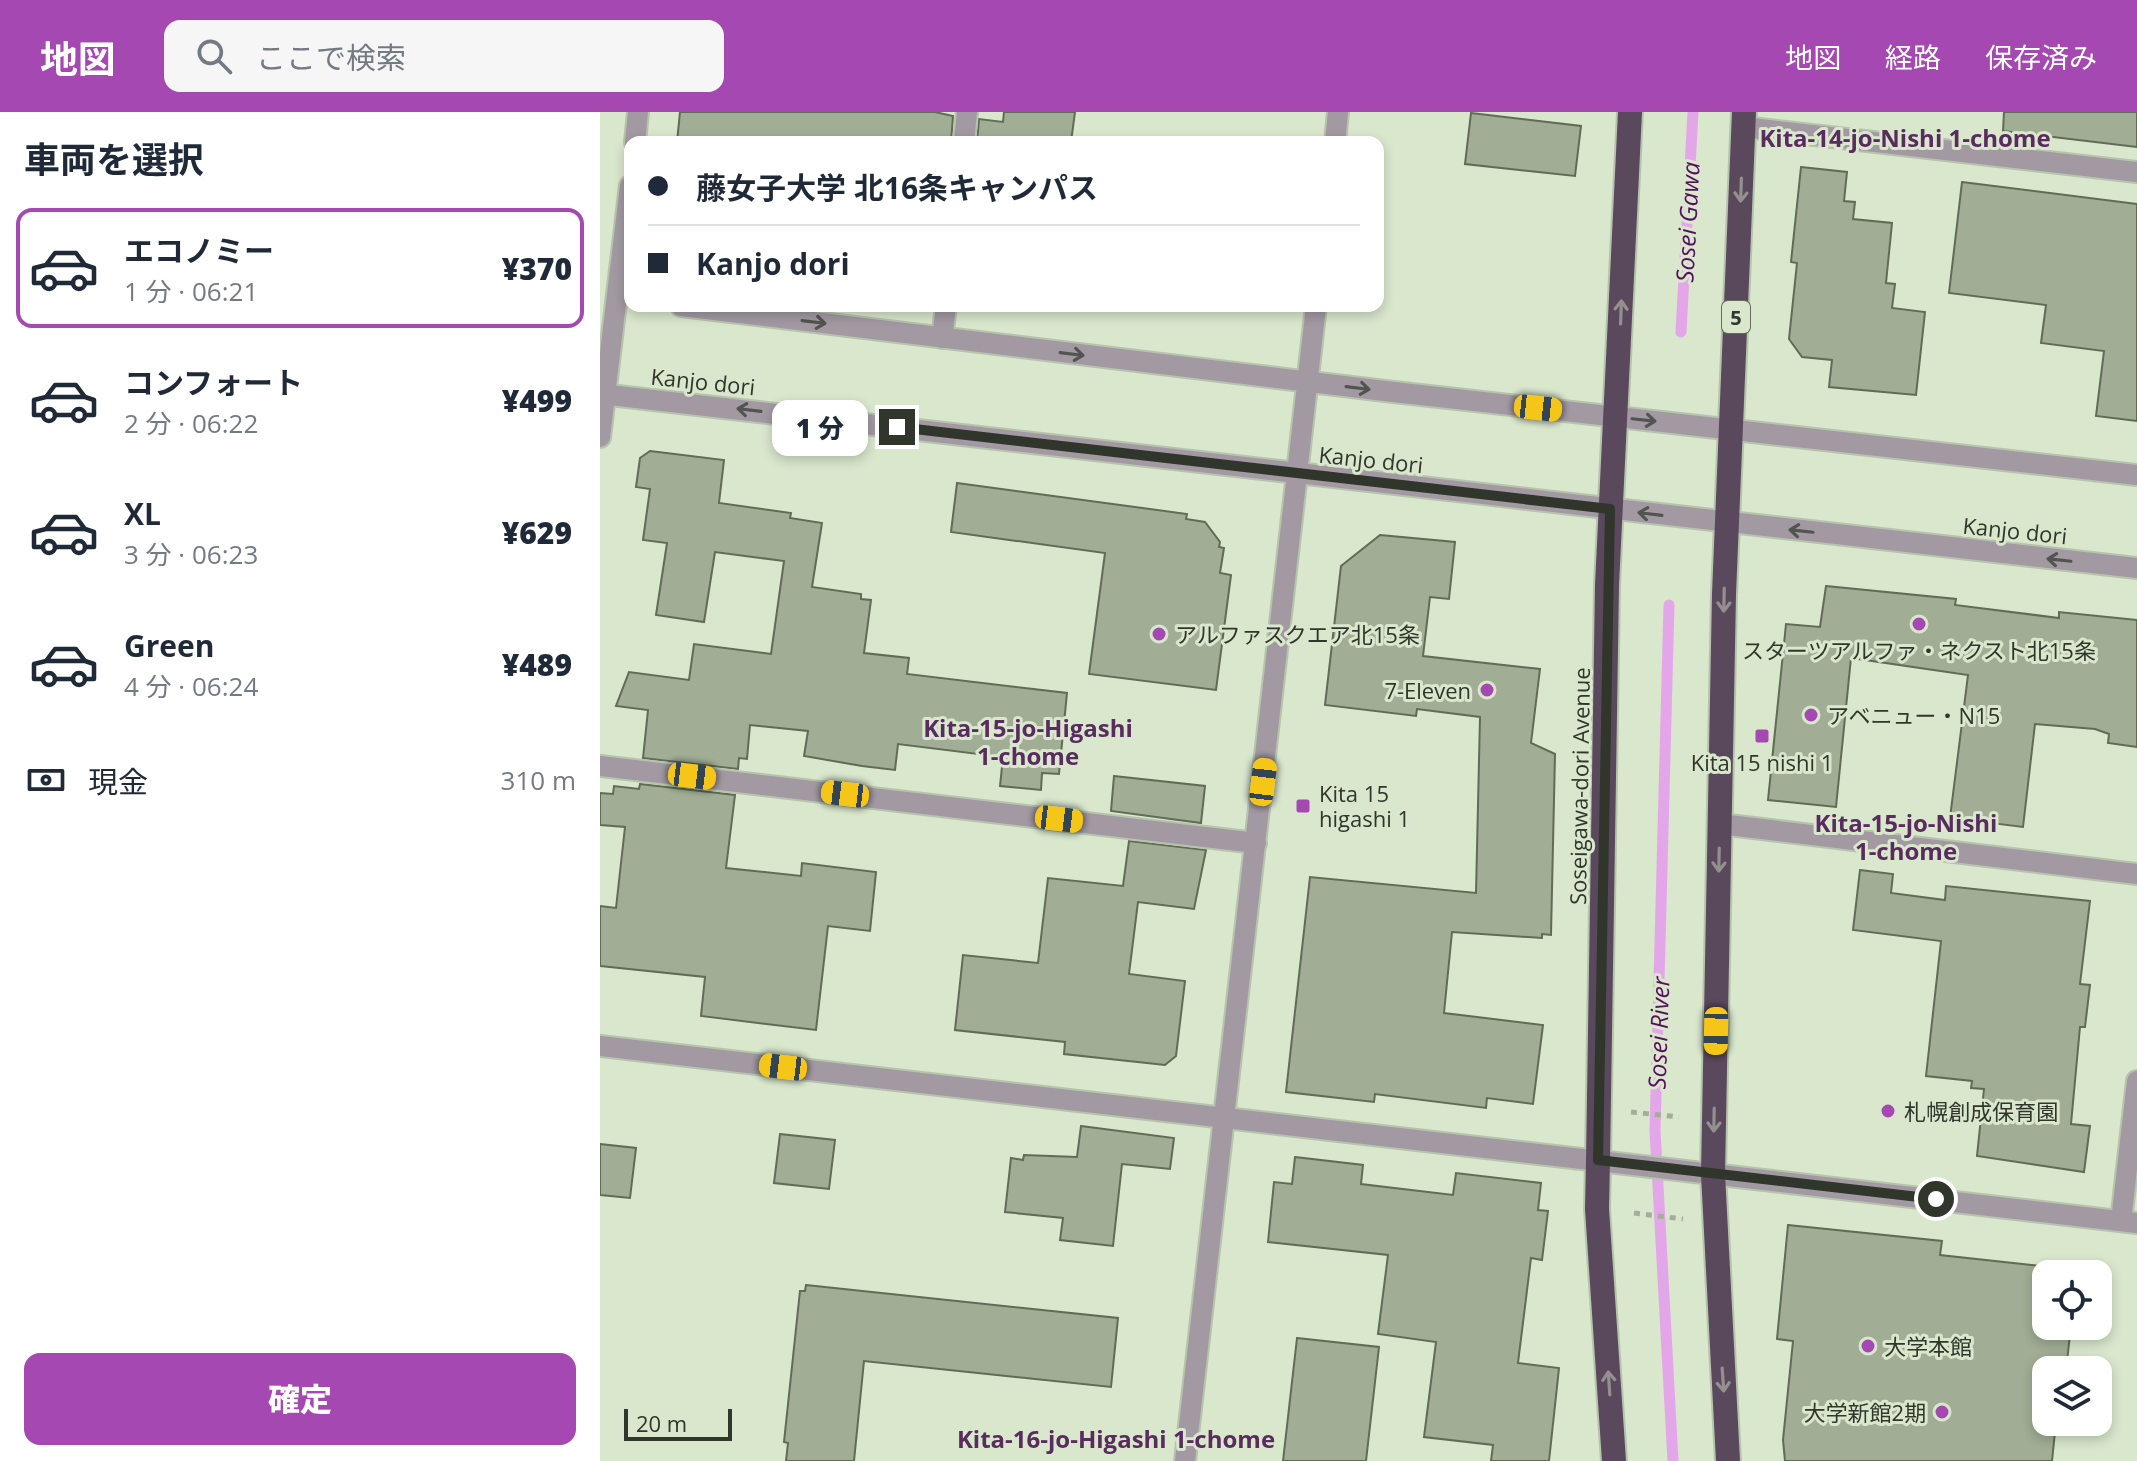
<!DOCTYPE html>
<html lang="ja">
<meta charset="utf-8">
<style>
:root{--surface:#fff;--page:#f6f6f7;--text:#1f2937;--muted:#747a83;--line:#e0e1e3;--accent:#a648b1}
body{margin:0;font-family:"Open Sans","Noto Sans JP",sans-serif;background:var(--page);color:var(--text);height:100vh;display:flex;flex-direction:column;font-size:30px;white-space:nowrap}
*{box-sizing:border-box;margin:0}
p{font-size:26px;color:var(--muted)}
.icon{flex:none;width:44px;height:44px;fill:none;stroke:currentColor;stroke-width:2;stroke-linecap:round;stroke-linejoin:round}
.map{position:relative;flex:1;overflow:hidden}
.details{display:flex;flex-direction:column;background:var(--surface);width:600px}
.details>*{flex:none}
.top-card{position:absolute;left:24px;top:24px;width:760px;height:176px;border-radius:16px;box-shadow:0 4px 12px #0003;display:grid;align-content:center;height:176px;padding:0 24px;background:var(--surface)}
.controls{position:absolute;left:1432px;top:1148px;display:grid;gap:16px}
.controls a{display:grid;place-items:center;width:80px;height:80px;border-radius:16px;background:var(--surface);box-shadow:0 4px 12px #0003;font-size:40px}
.scale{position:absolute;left:24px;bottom:20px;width:108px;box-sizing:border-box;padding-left:8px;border:4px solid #30362b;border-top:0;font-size:22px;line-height:28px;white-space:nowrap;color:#30362b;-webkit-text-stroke:6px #d9e7cd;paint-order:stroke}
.end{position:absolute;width:36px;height:36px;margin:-18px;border:10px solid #30362b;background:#fff;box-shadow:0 0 0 4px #fff}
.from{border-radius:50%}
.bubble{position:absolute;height:56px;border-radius:16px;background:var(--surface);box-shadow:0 4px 12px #0003;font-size:26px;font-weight:800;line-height:56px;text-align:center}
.car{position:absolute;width:24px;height:48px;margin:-24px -12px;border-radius:10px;box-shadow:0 0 6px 2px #0007;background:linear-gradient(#f5c518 24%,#345 0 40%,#f5c518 0 76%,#345 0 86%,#f5c518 0)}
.top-card b{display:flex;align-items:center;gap:28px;height:76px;font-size:30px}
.top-card b+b{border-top:2px solid var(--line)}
.top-card i{width:20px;height:20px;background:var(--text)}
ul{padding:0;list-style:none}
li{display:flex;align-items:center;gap:24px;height:120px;margin:0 16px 12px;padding:0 8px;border:4px solid transparent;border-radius:16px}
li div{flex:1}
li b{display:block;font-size:30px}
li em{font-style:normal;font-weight:800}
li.current{border-color:var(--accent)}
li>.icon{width:72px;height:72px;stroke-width:1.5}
h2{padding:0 24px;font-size:36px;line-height:96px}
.pay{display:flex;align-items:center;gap:20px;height:88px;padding:0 24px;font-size:30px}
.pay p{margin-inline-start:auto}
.cta{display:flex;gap:16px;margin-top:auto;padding:16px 24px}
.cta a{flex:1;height:92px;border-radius:16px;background:var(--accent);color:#fff;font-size:32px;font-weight:800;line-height:92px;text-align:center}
header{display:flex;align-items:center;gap:48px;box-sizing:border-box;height:112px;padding:0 40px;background:var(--accent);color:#fff}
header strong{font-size:38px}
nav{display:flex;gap:44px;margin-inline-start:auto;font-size:28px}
.search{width:560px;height:72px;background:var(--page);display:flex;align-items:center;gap:20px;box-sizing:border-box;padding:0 28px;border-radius:16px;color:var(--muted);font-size:30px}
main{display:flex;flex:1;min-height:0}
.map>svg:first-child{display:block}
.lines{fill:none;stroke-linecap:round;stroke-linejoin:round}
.stream{stroke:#e3a7e9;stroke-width:11}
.building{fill:#a1ad94;stroke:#606c55;stroke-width:2}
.minor-casing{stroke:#b7c4ad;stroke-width:24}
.highway-casing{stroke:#b7c4ad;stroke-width:28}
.path{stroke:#a4af9a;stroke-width:5;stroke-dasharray:6 6;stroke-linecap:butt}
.minor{stroke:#a299a3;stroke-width:20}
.highway{stroke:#5a495c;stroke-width:24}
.oneway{stroke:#93908f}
.oneway2{stroke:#52544f}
.route{stroke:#30362b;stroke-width:10}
.poi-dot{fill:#a648b1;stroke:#d9e7cd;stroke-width:3}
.labels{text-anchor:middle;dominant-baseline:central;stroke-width:6;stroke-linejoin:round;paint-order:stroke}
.shield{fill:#d9e7cd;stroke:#636b5c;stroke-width:2}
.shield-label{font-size:20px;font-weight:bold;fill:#30362b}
.street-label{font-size:22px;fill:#30362b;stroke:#d9e7cd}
.poi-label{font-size:22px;fill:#30362b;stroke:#d9e7cd;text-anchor:start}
.neighbourhood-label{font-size:24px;font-weight:bold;fill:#592b5e;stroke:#d9e7cd}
.water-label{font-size:24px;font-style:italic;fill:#560e5e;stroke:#d9e7cd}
</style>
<header>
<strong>地図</strong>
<div class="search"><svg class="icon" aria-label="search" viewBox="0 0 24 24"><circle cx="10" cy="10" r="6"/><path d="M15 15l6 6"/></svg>ここで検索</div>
<nav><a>地図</a><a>経路</a><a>保存済み</a></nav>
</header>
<main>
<section class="details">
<h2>車両を選択</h2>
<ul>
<li class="current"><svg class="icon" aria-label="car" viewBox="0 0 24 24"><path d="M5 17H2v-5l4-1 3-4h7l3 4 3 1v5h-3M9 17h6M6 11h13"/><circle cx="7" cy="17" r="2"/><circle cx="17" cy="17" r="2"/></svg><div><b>エコノミー</b><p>1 分 · 06:21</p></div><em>¥370</em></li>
<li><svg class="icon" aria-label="car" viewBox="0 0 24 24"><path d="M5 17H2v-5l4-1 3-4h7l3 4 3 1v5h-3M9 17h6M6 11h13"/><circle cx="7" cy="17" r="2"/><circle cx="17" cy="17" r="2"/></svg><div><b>コンフォート</b><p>2 分 · 06:22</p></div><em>¥499</em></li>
<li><svg class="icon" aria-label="car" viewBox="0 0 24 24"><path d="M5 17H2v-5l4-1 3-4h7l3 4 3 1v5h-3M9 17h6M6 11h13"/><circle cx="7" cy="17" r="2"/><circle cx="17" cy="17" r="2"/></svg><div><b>XL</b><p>3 分 · 06:23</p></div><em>¥629</em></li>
<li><svg class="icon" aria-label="car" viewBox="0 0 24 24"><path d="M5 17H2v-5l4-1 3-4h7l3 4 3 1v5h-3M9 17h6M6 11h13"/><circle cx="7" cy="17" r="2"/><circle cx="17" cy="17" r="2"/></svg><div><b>Green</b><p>4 分 · 06:24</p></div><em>¥489</em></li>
</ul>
<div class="pay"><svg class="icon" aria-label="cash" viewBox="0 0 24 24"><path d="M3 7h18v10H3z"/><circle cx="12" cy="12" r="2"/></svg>現金<p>310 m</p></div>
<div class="cta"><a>確定</a></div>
</section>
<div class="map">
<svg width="1537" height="1349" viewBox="0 0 1537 1349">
<rect width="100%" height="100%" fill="#d9e7cd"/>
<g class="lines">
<path class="stream" d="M 1081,220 L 1093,0
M 1069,493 L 1055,1019 L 1073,1349"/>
</g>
<path class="building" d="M 80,0 L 335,0 L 353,4 L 351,30 L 77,30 Z
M 404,0 L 475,0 L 471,30 L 377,30 L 379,7 L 403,10 Z
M 1404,0 L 1537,0 L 1537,35 L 1403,19 Z
M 871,1 L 981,14 L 975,64 L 865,52 Z
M 1201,55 L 1247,60 L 1244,89 L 1255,90 L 1253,107 L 1292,111 L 1286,171 L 1295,172 L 1292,196 L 1325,200 L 1316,283 L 1229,275 L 1232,248 L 1202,245 L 1189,227 L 1197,151 L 1191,150 Z
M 1362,70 L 1537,92 L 1537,309 L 1496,304 L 1504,239 L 1441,231 L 1446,193 L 1349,181 Z
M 50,339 L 124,348 L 119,391 L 191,401 L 190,406 L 222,411 L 212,475 L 261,482 L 261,487 L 271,488 L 264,541 L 309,546 L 307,562 L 467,581 L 459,662 L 442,661 L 441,678 L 400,674 L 403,645 L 298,632 L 295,658 L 262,654 L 204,644 L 208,619 L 150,613 L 147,647 L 139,646 L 138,657 L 43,646 L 48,598 L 16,594 L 29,560 L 89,568 L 94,532 L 171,542 L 184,449 L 115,440 L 104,510 L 56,503 L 67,431 L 43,428 L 50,377 L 36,375 L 40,346 Z
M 357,371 L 587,402 L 586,407 L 605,410 L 620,430 L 619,435 L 624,436 L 620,461 L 631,463 L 616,578 L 489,562 L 505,441 L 351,420 Z
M 780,423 L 855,430 L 849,487 L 830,485 L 823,544 L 940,557 L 931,631 L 955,642 L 951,823 L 942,822 L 942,826 L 852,820 L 844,901 L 943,913 L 933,992 L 887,986 L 886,996 L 775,982 L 774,990 L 686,980 L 710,765 L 876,781 L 880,605 L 817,597 L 816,604 L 725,593 L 741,454 Z
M 1226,474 L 1356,487 L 1355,493 L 1459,506 L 1459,500 L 1537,508 L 1537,635 L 1508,631 L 1509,622 L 1495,617 L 1435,612 L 1423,715 L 1350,706 L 1368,563 L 1251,546 L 1236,695 L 1168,688 L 1186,512 L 1220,515 Z
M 514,664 L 605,674 L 601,711 L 511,699 Z
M 40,672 L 135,683 L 126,756 L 201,764 L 202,751 L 276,760 L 270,819 L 228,814 L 216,918 L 101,904 L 105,865 L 0,854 L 0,794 L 16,796 L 25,715 L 0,713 L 0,681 L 13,682 L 14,674 L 39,677 Z
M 529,729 L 606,738 L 594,797 L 538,790 L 529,862 L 585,869 L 576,944 L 565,953 L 464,942 L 465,930 L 355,918 L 363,843 L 438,851 L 448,766 L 523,774 Z
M 1260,758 L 1293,762 L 1291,781 L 1345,788 L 1346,774 L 1490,789 L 1480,872 L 1490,873 L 1485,915 L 1480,915 L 1471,1012 L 1490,1014 L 1484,1060 L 1377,1044 L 1384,977 L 1371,976 L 1372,969 L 1326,964 L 1341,829 L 1253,818 Z
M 481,1014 L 574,1026 L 570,1057 L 522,1052 L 513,1134 L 460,1128 L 463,1106 L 405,1100 L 411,1046 L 423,1048 L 424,1043 L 477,1045 Z
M 180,1022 L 235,1028 L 229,1077 L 174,1071 Z
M 0,1032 L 36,1036 L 30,1086 L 0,1083 Z
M 695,1045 L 763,1053 L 761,1072 L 853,1083 L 856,1061 L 941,1071 L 938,1098 L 948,1099 L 942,1148 L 931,1146 L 918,1251 L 959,1256 L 949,1349 L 891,1349 L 893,1333 L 824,1325 L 836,1230 L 778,1222 L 788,1143 L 668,1130 L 674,1070 L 692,1072 Z
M 1188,1113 L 1342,1129 L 1340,1143 L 1477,1158 L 1476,1162 L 1446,1162 L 1446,1214 L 1471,1214 L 1466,1258 L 1446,1258 L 1446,1310 L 1456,1310 L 1452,1349 L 1185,1349 L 1183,1328 L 1193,1229 L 1177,1227 Z
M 206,1173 L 518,1206 L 511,1275 L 264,1249 L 254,1349 L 186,1349 L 188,1331 L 184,1330 L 200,1179 L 205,1179 Z
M 697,1226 L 779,1235 L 766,1349 L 683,1349 Z"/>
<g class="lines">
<defs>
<path id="minor" d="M 1143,15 L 1537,60
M 35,30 L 38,0
M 364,30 L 367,0
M 735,30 L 738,0
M 81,194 L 785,279 L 1537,363
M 342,226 L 346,194
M 0,282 L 1537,456
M 0,325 L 30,74
M 0,654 L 656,731
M 1120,712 L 1537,762
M 0,934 L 1537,1111
M 1521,1109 L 1537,969
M 585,1349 L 716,194"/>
<path id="highway" d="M 1014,1349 L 997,1097 L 998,1048 L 1007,473 L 1030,0
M 1128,1349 L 1113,1062 L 1124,482 L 1144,0"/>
</defs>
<use href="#minor" class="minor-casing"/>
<use href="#highway" class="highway-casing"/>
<path class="path" d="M 1031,1000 L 1079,1005
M 1034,1101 L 1083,1107"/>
<use href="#minor" class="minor"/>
<use href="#highway" class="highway"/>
</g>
<defs><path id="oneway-shaft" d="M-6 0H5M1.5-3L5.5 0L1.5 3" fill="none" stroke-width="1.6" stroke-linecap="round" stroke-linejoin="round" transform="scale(2)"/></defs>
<g class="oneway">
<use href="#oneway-shaft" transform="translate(1141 78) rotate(92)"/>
<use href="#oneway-shaft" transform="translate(1021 200) rotate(-88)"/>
<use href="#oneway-shaft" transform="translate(1124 488) rotate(91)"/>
<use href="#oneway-shaft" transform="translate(1119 748) rotate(91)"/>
<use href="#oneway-shaft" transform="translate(1114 1008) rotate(91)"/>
<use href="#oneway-shaft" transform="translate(1123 1268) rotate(86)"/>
<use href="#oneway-shaft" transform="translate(1009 1271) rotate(-94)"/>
</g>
<g class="oneway2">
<use href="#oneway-shaft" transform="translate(214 210) rotate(7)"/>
<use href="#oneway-shaft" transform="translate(472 242) rotate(7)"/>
<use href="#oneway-shaft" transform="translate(758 276) rotate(7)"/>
<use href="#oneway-shaft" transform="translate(149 298) rotate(-173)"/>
<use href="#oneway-shaft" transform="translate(1044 308) rotate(6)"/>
<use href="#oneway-shaft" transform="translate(1050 402) rotate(-173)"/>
<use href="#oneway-shaft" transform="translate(1201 419) rotate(-174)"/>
<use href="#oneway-shaft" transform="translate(1459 448) rotate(-174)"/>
</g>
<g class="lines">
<path class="route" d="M 297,315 L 1010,397 L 998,1048 L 1336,1087"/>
</g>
<g class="poi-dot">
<circle cx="1319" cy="512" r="8"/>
<circle cx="559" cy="522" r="8"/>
<circle cx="887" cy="578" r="8"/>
<circle cx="1211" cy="603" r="8"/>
<rect x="1154" y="616" width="16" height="16" rx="4"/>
<rect x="695" y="686" width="16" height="16" rx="4"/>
<circle cx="1288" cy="999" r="8"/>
<circle cx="1268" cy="1234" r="8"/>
<circle cx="1342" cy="1300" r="8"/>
</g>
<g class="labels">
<rect class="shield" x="1122" y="189" width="28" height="32" rx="6"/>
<g class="shield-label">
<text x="1136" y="205">5</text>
</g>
<g class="street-label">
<text transform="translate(103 269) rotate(6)">Kanjo dori</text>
<text transform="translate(771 347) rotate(6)">Kanjo dori</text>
<text transform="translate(1415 418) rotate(6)">Kanjo dori</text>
<text transform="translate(979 674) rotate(-89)">Soseigawa-dori Avenue</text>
</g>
<g class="poi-label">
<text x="575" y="522">アルファスクエア北15条</text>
<text x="1319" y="538" text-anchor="middle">スターツアルファ・ネクスト北15条</text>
<text x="871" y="578" text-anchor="end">7-Eleven</text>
<text x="1227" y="603">アベニュー・N15</text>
<text x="1162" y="650" text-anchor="middle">Kita 15 nishi 1</text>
<text x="719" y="681">Kita 15<tspan x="719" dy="25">higashi 1</tspan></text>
<text x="1304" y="999">札幌創成保育園</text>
<text x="1284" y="1234">大学本館</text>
<text x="1326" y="1300" text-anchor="end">大学新館2期</text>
</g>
<g class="neighbourhood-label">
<text x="1305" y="25">Kita-14-jo-Nishi 1-chome</text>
<text x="428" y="615">Kita-15-jo-Higashi<tspan x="428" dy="28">1-chome</tspan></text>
<text x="1306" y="710">Kita-15-jo-Nishi<tspan x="1306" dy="28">1-chome</tspan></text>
<text x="516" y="1326">Kita-16-jo-Higashi 1-chome</text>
</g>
<g class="water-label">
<text transform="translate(1087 110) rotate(-87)">Sosei Gawa</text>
<text transform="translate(1058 921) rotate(-88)">Sosei River</text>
</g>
</g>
</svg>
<div class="controls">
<a><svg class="icon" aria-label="locate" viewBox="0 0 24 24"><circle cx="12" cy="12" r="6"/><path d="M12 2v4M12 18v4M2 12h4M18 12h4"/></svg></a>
<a><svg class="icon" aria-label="layers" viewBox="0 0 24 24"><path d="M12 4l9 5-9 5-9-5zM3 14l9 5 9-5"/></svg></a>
</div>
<div class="scale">20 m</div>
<i class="end from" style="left:1336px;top:1087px"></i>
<i class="end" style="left:297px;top:315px"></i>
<div class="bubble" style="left:172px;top:288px;width:96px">1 分</div>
<i class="car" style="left:938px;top:296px;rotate:96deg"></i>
<i class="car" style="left:92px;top:664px;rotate:97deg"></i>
<i class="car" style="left:663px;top:670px;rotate:7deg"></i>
<i class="car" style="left:245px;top:682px;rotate:277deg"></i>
<i class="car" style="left:459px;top:707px;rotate:97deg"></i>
<i class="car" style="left:1116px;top:919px;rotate:181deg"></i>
<i class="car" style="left:183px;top:955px;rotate:277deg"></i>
<div class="top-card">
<b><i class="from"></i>藤女子大学 北16条キャンパス</b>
<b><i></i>Kanjo dori</b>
</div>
</div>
</main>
